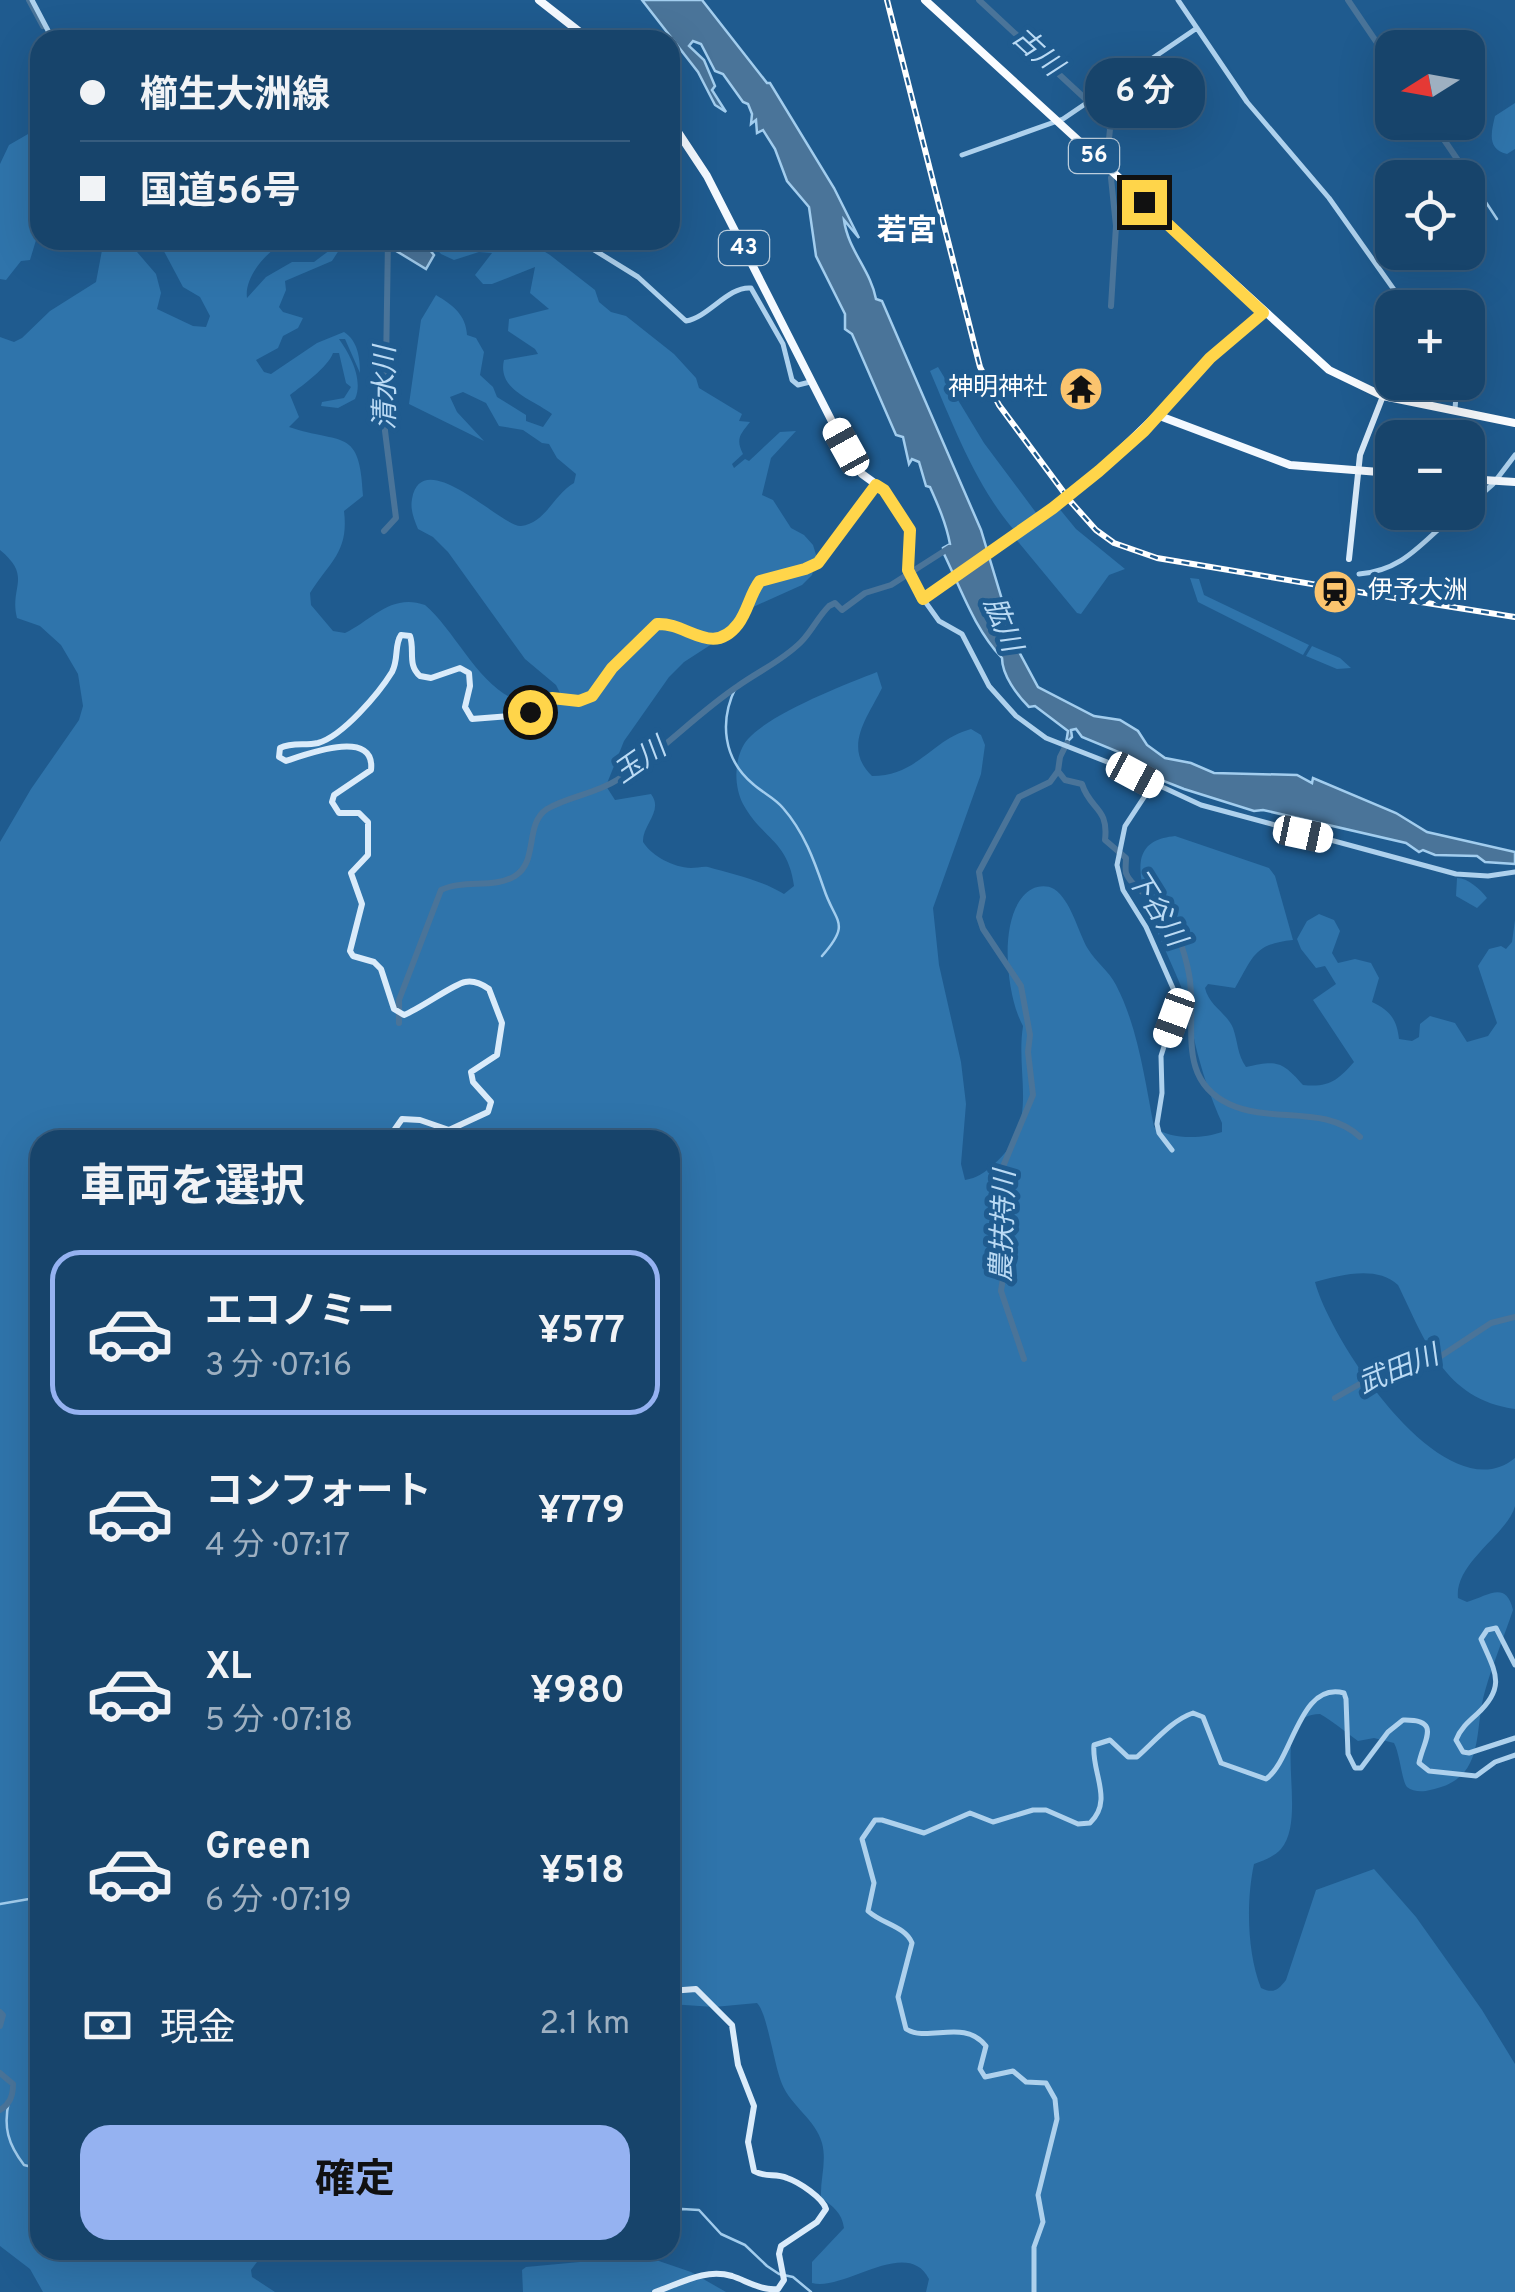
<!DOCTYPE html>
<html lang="ja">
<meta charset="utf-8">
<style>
:root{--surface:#17446b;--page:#204b71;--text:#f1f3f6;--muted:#9eb0c1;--line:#365c7e;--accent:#95b2f1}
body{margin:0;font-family:Overpass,"Noto Sans JP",sans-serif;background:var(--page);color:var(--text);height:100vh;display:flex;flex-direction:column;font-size:38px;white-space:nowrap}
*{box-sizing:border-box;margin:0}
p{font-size:32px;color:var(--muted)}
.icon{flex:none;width:55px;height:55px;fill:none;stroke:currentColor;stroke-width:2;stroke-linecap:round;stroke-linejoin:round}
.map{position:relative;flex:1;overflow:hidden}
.drawer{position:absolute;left:30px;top:1130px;width:650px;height:1130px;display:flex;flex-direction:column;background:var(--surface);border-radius:30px;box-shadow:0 10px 40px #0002,0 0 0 2px var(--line)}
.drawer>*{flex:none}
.guide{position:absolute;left:30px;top:30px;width:650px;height:220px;border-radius:30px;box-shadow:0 10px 40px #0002,0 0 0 2px var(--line);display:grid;align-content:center;height:220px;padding:0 50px;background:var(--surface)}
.needle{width:65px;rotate:259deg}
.controls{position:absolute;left:1375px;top:30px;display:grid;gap:20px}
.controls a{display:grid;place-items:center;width:110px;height:110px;border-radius:20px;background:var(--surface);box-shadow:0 10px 40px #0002,0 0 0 2px var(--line);font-size:50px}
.end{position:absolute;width:45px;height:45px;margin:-22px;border:12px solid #ffd54a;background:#111;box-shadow:0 0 0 5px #111}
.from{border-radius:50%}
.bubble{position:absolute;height:70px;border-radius:30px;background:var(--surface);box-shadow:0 10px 40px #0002,0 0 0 2px var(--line);font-size:32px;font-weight:700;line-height:70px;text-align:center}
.car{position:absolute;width:30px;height:60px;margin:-30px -15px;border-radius:12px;box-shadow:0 0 8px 2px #0007;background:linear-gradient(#fff 24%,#345 0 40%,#fff 0 76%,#345 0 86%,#fff 0)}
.guide b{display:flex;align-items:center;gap:35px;height:95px;font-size:38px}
.guide b+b{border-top:2px solid var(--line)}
.guide i{width:25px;height:25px;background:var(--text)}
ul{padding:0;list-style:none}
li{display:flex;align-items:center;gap:30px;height:165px;margin:0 20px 15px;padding:0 30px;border:5px solid transparent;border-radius:30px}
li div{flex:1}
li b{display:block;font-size:38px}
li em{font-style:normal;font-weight:700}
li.on{border-color:var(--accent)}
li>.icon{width:90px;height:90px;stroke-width:1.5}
h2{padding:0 50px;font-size:45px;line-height:120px}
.pay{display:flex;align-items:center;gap:25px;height:110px;padding:0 50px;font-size:38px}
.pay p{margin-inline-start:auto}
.primary-button{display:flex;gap:20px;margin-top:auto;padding:20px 50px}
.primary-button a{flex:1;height:115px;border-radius:30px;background:var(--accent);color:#111;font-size:40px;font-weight:700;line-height:115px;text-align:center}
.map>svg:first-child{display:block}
.green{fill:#2f74ab}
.water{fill:#4a7499;stroke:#a2cdee;stroke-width:2.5}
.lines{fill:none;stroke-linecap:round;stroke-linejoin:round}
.stream{stroke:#a2cdee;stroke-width:2.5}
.river{stroke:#4a7499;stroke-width:6}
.tertiary{stroke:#aed1ed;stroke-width:5}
.secondary{stroke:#daebfa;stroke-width:6}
.primary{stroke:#f4f9ff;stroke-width:8}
.trunk{stroke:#fafcff;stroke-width:8}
.rail-casing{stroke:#fff;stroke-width:6}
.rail{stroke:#1f5b8f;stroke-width:2.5;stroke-dasharray:8;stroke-linecap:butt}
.primary-bridge{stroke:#f4f9ff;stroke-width:8}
.route{stroke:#ffd54a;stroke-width:12}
.labels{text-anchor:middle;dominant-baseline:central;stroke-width:10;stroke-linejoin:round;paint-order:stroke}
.shield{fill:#1f5b8f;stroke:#bccedd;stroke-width:2.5}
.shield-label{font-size:22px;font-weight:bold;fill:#fff}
.poi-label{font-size:25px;fill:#fff;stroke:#1f5b8f;text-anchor:end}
.water-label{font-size:28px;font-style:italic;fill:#badaf4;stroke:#1f5b8f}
.quarter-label{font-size:30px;font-weight:bold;fill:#fff;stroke:#1f5b8f}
</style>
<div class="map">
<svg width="1515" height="2292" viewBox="0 0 1515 2292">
<rect width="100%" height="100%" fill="#1f5b8f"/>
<path class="green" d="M 1515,103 L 1515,149 L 1507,154 C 1487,149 1491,133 1495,116 Z
M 35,130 L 40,138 L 40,227 L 30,260 L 21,261 L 6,280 L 0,279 L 0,164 L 9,145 Z
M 108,240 L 123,240 L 131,245 L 156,274 L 161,293 L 157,309 L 193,326 L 206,327 L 210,316 L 200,297 L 183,287 L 158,240 L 286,240 C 267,252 244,276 247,298 L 266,277 L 292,262 L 314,262 L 342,241 L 343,244 L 332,261 L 285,281 L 286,290 L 279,307 L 283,312 L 303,318 L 298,328 L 283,336 L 278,348 L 256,360 L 264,372 L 271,374 L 317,343 L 344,332 C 358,341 360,358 360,373 L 345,339 L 339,339 C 349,353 364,379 355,399 L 338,408 L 321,406 L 322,402 L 344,398 L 351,387 L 346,383 L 339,353 L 333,353 C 328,367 303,385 290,395 L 299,417 L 289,427 C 342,445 360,426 363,496 L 344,511 C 349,552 330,561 310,593 L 311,605 L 333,631 L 345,633 C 372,620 391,593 425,605 C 464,638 492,722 556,700 L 560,693 L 556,685 L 525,659 L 448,552 L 433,537 L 418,529 C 414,519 410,510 412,499 C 422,443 503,528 521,526 C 546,523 554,494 574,483 L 576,474 L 557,458 L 549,444 L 542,443 L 523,430 L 499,426 L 486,403 L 463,392 L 450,397 L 457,412 L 484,441 L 409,404 L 421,320 L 436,295 C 453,305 466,315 467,335 L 476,338 L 484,352 L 480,375 L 493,387 L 497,397 L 526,415 L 526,421 L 543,427 L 552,414 C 532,399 497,390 504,360 L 538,354 L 535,349 L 508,331 L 509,319 L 549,309 L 530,293 L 535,267 L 492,284 L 483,284 L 475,275 L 492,253 L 479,252 L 454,260 L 441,254 L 433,245 L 433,240 L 529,242 L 550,255 L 595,290 L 599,302 L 611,312 L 626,316 L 674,354 L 696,378 L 699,388 L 742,414 L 739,421 L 750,422 C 741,434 735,438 743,454 L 732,464 L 734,468 L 745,459 L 749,461 L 780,432 L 796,431 L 771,458 L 762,495 L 773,500 L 791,528 L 804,535 L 813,545 L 817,558 L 812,575 L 802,585 L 753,607 L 715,642 L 684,662 L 669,677 L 624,741 L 606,786 L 615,800 L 651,794 C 664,811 642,825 643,842 C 653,857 673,867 691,868 C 696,868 704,866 708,867 C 733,874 761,880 784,894 L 794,886 C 788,840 762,839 743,804 C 733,785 734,755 748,739 C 771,713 844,685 877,672 L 882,688 C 868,717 842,747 872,776 C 918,776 931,740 971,729 L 981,735 L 985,745 L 981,774 L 933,908 L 939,965 L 961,1062 L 966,1104 L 961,1164 L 965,1180 C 977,1178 984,1173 993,1165 C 1041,1124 1015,1077 1023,1026 C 1006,996 996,909 1032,889 C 1038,886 1047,885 1054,889 C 1071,900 1078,932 1088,949 C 1096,962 1109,971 1116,985 C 1138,1027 1145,1081 1154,1127 C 1170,1140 1203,1139 1222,1132 L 1222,1123 C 1211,1099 1201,1069 1195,1043 C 1192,1031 1192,1018 1188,1005 C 1176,967 1135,897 1141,860 C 1145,842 1159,838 1175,836 L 1269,868 L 1275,876 L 1293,940 C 1253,944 1253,958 1235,988 L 1208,984 L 1205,988 C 1209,1006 1227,1013 1233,1028 C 1238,1042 1237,1054 1246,1067 C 1277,1060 1282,1061 1303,1085 C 1329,1088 1338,1080 1354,1062 L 1313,1000 L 1336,984 L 1325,966 L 1316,968 L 1301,949 L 1297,939 L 1307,921 L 1319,914 L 1334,920 L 1340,931 L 1332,953 L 1338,963 L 1355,959 L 1371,963 L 1379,978 L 1372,1002 C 1390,1010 1397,1020 1399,1039 L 1412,1041 L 1419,1037 L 1420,1024 L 1430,1016 L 1455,1023 L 1467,1042 L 1488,1036 L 1497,1023 L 1478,966 L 1489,949 L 1501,946 L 1506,949 L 1512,942 L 1515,920 L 1515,1409 C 1444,1399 1426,1342 1398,1285 C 1377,1265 1340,1275 1315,1282 C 1330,1340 1445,1516 1515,1458 C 1515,1473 1515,1492 1515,1506 C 1508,1534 1454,1563 1458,1598 L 1467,1602 C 1488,1596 1506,1580 1513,1610 C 1504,1637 1493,1663 1485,1691 C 1473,1732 1487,1779 1430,1790 C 1423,1792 1413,1792 1407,1787 C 1402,1782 1400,1754 1394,1743 L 1374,1738 L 1358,1741 C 1344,1731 1334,1722 1320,1714 C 1264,1714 1311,1813 1281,1849 C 1274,1857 1264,1860 1254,1864 C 1246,1901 1247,1953 1261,1988 C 1274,1994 1278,1990 1286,1980 L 1316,1890 L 1374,1869 L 1416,1917 L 1482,2010 L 1515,2064 L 1515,2292 L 926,2292 L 929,2279 C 907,2236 844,2292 812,2283 L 812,2262 L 844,2228 C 842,2213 833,2206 821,2198 C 820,2179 827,2162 822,2143 C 816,2120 791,2106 782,2084 C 774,2065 767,2012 757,2003 L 714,2007 L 670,2004 L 670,1140 L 40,1140 L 40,2250 L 266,2250 L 251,2270 L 252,2277 L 275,2292 L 43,2292 L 30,2269 L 0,2246 L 0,842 L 31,789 L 79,720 L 83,706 L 78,674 L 61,645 L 40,626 L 17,618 C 9,587 33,577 0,550 L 0,337 L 14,342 L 22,338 L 50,311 L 96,282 L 103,245 Z
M 938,367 L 984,443 L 1037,514 L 1014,530 C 976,486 953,425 930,371 Z
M 1058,507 L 1076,529 L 1125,569 L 1109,575 L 1081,614 L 1077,613 L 1015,538 Z
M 1190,578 L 1199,579 L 1204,595 L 1309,645 L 1303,655 L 1198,602 Z
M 1312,646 L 1340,658 L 1351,668 L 1337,669 L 1306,656 Z
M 1457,878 C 1468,878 1480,889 1487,898 L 1477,908 L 1456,896 Z
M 612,2259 L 656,2260 L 691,2272 L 726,2292 L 523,2292 L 522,2270 L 526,2267 Z"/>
<path class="water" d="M 642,0 L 702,0 L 767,83 L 770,83 L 834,188 L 859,238 L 844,220 C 848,250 871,271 876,299 L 882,301 L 981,530 L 1016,646 L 1038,687 L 1094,716 L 1120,720 L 1138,731 L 1147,745 L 1165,758 L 1191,763 L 1214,773 L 1297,775 L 1312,783 L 1313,778 L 1396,813 L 1427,832 L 1515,852 L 1515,864 L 1485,862 L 1477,856 L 1435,855 L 1423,850 L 1419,852 L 1406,843 L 1263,810 L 1254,811 L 1184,789 L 1161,780 L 1126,755 L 1082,737 L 1076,729 L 1071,730 L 1072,737 L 1066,743 L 1068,731 L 1035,706 L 1029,707 C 1017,695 1002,675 1002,658 C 975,630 961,589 944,554 L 943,548 L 950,544 C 946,523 938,505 930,487 L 926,486 L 919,462 L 912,459 L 909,464 L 903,437 L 896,435 L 852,334 L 845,329 L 845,314 L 816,256 L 809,207 L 787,181 L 775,149 L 763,130 L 757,133 L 756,120 L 751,124 L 752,114 L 748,104 L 743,102 L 723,74 L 715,71 L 701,44 L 693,41 L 689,46 L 704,60 L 715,86 L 712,90 L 726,112 L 715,105 L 698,72 Z
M 393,240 L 422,240 L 434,255 L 426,269 L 393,249 Z"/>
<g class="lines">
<path class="stream" d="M 1470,178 L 1497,219
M 736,687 C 719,721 723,759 753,784 C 763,793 775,798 783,808 C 804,832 814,860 824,889 C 835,923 852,922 822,956
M 0,1904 L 29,1899 L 40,1902
M 9,2101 C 3,2127 8,2144 24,2165 L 40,2169
M 670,2216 L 682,2209 L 699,2210 L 721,2234 L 745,2245 L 767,2266 L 779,2274 L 793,2277 L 811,2292"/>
<path class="river" d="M 29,0 L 43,26
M 979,0 L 1106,118 L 1110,129 L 1107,160
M 1348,0 L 1392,65
M 1432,122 L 1470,178
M 1111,178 L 1116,226 L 1111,306
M 384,531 L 396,518 L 385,431 L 388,240
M 1058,771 L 1065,780 L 1082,784 C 1090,810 1109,807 1105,840 L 1126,858 C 1126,863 1125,869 1126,873 C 1131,886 1149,896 1158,905 C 1175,920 1185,953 1189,974 C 1198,1021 1174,1078 1229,1104 C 1271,1124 1325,1104 1360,1137
M 399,1023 L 399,1000 L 441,890 C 464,879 494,889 515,876 C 539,861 524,824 547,809 C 569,796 595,794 617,780 C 661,753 696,714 738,686 C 759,671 782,661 801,642 C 811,632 818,617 829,606 L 835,603 L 842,610 L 865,593 L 891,585 L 949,548
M 1024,1359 L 1001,1291 L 1011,1227 L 1002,1169 L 1033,1095 L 1028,1052 L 1030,1035 L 1021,986 L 983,929 L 979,917 L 983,897 L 979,872 L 1019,797 L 1050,782 L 1058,771 L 1060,757 L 1067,743
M 1335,1398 L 1372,1377 L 1441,1356 L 1491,1323 L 1515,1317
M 0,2012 L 3,2015 L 0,2026
M 0,2073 L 13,2084 C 13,2096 10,2104 0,2110"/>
<path class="tertiary" d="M 32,0 L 53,40
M 1178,0 L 1247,102 L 1329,198 L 1407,308
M 962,155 L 1063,119 L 1197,28
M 578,240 L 638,277 L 686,321 C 709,317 728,286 751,288 L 783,344 L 792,380 L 798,385 L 810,382
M 1455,409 L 1457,382
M 1157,415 L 1210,358 L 1263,313
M 1468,506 L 1493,484 L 1515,455
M 1359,574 C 1407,570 1424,538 1459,512
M 924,600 L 939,621 L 962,634 L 989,686 L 1016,716 L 1046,738 L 1115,765 L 1201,805 L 1456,874 L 1488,876 L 1515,872
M 1152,785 L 1125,826 L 1117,865 L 1123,890 L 1146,927 L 1176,995 L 1175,1012 L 1161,1056 L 1162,1093 L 1157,1124 L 1159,1133 L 1172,1150
M 1515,1665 L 1496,1628 L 1487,1630 L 1481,1639 C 1495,1672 1507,1686 1477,1714 C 1468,1722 1460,1729 1456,1740 L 1463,1752 L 1469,1753 L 1515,1738
M 1034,2292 L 1034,2247 L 1043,2222 L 1038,2195 L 1057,2119 L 1055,2099 L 1046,2083 L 1026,2082 L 1013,2071 L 985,2077 L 980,2069 L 986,2046 C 964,2018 928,2043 906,2029 L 898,1997 L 912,1943 C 905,1926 882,1924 868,1911 L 874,1883 L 862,1839 L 875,1820 L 882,1820 L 924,1833 L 970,1813 L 993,1822 L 1033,1810 L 1046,1810 L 1078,1824 L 1090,1823 C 1114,1800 1091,1772 1094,1745 L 1110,1740 L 1128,1757 L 1137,1757 C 1154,1742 1172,1720 1193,1713 L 1203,1717 L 1221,1763 L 1266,1779 C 1293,1760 1299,1681 1344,1693 L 1346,1699 L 1348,1754 L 1355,1768 L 1361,1768 L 1388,1732 L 1403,1720 C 1443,1719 1423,1741 1419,1763 L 1429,1771 L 1476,1776 L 1495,1762 L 1515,1755"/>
<path class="secondary" d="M 1349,559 L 1360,455 L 1383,396
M 393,1140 L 395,1129 L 402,1119 L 420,1120 L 449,1130 L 488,1112 L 491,1102 L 473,1082 L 471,1072 L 497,1055 L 502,1023 L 489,989 C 482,984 474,980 465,982 C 454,984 421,1008 404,1015 L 394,1009 L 381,969 L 374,962 L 353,956 L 350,951 L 362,904 L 351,873 L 368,855 L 368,822 L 359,813 L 339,813 L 332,802 L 334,795 L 371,770 C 376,728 307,754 286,761 L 279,757 L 280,748 C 292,742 305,746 318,743 C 343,736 379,693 392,672 C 399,659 394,645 401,635 L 410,636 C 415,650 407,665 420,676 L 431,678 L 460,668 L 469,673 L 470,686 L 465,707 L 472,719 L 523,715 L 552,698 L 585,700 L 592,696 L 612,667 L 657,623 L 669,624 L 708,640 L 726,635 L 737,625 L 760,581 L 805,569 L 818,563 L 876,485
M 655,2292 C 680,2284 704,2268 732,2276 C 747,2281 762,2291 778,2289 L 784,2280 L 779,2254 L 781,2246 L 817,2222 L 826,2209 C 823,2198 799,2182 787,2178 C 775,2173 766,2178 754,2171 L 748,2142 L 754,2106 L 738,2065 L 732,2025 L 696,1989 L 670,1991"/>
<path class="primary" d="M 539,0 L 590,40
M 670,120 L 707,176 L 845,447 L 862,474 L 884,490 L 906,522 L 911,537 L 908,570 L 923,599 L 1061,502
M 1099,471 L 1157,415 L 1290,465 L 1392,473
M 1468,479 L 1515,482"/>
<path class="trunk" d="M 925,0 L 1329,370 L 1383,396 L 1515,423"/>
<defs>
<path id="rail" d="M 887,0 L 980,367 L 999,405 L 1071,502 L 1096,530 L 1114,543 L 1157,558 L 1413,601
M 1402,599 L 1515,617"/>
</defs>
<use href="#rail" class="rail-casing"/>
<use href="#rail" class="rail"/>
<path class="primary-bridge" d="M 1061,502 L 1099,471"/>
</g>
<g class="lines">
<path class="route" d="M 530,712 L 552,698 L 579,701 L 592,696 L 612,668 L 657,624 C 687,622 712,658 738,624 C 748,611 750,594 760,581 L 805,569 L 818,563 L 876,485 L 884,490 L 910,530 L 908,570 L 923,599 L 1053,508 L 1099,471 L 1144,431 L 1210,358 L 1263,313 L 1144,202"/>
</g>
<defs>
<symbol id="temple-disc" viewBox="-11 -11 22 22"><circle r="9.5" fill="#fbc46e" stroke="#1f5b8f"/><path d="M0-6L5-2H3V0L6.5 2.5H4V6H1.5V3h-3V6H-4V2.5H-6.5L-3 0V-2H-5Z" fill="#111"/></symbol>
<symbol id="station-disc" viewBox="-11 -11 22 22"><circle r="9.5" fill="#fbc46e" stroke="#1f5b8f"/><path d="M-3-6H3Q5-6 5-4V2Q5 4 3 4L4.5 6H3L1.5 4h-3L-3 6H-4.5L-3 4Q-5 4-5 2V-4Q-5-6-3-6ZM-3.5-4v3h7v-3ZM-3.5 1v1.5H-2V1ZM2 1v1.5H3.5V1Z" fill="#111"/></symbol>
</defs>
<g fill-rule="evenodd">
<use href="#temple-disc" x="1056" y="364" width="50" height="50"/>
<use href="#station-disc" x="1310" y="567" width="50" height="50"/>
</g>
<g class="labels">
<g class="shield">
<rect x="1069" y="139" width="50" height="34" rx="8"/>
<rect x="719" y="231" width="50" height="34" rx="8"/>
</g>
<g class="shield-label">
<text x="1094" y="156">56</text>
<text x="744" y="248">43</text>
</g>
<g class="poi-label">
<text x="1048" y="389">神明神社</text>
<text x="1368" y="592" text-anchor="start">伊予大洲</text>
</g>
<g class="water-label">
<text transform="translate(1036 53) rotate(43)">古川</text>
<text transform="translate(387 388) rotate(-90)">清水川</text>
<text transform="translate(1001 625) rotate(68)">肱川</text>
<text transform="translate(641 762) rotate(-35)">玉川</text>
<text transform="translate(1155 909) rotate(58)">下谷川</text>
<text transform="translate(1005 1226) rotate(-88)">農扶持川</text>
<text transform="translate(1399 1371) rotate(-22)">武田川</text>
</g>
<g class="quarter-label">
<text x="907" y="232">若宮</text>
</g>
</g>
</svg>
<div class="controls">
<a><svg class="needle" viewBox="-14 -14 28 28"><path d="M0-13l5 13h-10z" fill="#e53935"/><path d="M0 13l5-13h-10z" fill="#9eb0c1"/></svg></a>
<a><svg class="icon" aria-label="locate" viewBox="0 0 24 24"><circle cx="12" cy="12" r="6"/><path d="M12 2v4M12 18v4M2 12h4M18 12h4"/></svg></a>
<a>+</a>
<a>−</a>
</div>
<i class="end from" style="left:530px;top:712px"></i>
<i class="end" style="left:1144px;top:202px"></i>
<div class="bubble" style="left:1085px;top:58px;width:120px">6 分</div>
<i class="car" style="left:846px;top:447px;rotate:331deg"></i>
<i class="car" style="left:1135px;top:775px;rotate:118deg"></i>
<i class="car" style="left:1303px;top:834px;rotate:102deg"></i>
<i class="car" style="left:1174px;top:1018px;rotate:200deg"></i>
<div class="guide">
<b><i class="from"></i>櫛生大洲線</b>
<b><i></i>国道56号</b>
</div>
<section class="drawer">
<h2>車両を選択</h2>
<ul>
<li class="on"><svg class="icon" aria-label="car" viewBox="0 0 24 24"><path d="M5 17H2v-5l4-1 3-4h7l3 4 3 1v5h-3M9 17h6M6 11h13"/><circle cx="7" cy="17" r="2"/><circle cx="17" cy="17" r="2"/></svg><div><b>エコノミー</b><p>3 分 · 07:16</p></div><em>¥577</em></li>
<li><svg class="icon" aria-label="car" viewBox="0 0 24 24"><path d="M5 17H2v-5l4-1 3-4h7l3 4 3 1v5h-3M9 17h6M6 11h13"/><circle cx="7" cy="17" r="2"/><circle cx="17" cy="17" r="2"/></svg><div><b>コンフォート</b><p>4 分 · 07:17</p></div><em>¥779</em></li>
<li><svg class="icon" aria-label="car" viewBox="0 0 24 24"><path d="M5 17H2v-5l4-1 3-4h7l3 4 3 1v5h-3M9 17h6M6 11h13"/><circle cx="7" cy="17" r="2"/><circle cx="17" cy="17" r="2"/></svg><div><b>XL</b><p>5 分 · 07:18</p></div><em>¥980</em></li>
<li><svg class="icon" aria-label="car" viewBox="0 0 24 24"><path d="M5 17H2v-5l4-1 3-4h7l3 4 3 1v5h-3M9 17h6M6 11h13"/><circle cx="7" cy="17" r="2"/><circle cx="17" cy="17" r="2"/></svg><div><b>Green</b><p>6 分 · 07:19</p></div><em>¥518</em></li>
</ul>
<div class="pay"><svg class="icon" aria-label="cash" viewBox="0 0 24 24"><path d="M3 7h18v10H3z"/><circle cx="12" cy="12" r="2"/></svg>現金<p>2.1 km</p></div>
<div class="primary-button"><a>確定</a></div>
</section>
</div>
